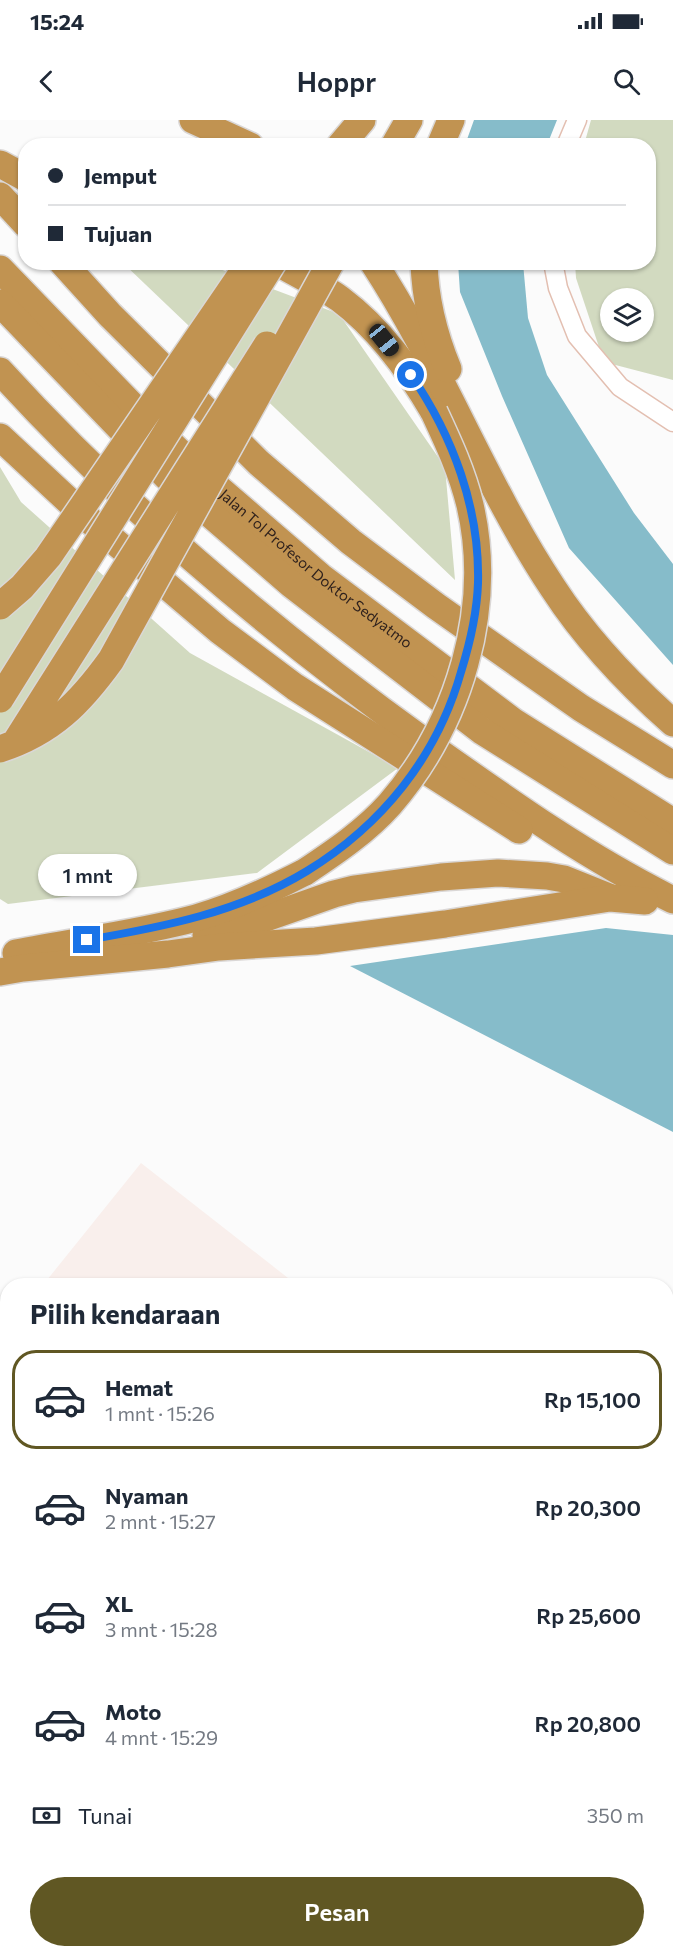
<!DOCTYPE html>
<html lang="id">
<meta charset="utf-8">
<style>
:root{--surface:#fff;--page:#f6f6f7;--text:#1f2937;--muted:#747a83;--line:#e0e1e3;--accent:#605723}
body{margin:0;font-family:Commissioner,sans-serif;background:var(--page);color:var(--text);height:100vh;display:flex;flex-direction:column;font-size:22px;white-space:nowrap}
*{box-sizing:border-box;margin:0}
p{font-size:20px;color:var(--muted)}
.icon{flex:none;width:33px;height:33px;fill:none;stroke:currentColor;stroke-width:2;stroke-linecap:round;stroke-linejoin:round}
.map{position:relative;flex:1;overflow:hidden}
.panel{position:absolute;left:0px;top:1158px;width:674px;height:680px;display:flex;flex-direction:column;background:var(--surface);border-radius:24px 24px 0 0;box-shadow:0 2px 4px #0004}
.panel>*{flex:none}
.guide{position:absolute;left:18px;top:18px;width:638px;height:132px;border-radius:24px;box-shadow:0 2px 4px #0004;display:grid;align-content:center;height:132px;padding:0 30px;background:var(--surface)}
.tools{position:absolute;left:600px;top:168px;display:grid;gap:12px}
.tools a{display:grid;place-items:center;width:54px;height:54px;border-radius:50%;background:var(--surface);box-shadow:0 2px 4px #0004;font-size:30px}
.end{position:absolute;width:27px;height:27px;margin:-14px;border:8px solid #1a73e8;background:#fff;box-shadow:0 0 0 3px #fff}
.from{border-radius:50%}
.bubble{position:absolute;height:42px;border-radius:21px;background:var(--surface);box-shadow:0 2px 4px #0004;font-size:20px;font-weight:600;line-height:42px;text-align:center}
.car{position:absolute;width:18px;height:36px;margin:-18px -9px;border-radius:8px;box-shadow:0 0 4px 2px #0007;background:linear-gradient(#222 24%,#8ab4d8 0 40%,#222 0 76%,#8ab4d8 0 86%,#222 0)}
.guide b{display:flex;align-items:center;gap:21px;height:57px;font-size:22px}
.guide b+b{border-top:2px solid var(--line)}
.guide i{width:15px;height:15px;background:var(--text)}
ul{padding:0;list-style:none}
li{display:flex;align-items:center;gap:18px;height:99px;margin:0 12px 9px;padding:0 18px;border:3px solid transparent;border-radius:24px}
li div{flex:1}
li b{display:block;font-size:22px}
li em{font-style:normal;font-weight:600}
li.current{border-color:var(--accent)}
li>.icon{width:54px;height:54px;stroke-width:1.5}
h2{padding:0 30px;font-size:27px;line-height:72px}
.pay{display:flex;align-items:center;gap:15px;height:66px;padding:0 30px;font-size:22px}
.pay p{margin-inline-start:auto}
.cta{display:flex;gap:12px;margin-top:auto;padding:12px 30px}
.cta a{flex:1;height:69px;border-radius:36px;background:var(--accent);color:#fff;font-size:24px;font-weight:600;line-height:69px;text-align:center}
.status{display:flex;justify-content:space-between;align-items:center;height:42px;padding:0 30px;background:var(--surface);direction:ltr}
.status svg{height:16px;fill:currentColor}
header{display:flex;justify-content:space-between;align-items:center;height:78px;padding:0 30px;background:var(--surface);font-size:27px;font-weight:600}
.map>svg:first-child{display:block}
.built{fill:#f9efec}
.green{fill:#d2dac0;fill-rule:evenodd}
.water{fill:#86bcca}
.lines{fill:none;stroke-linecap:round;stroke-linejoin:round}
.minor-casing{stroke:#e3bfb1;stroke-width:21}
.highway-casing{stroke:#dad7d6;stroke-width:30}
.minor{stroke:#fff;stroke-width:18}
.highway{stroke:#c19351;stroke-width:27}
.highway-bridge-casing{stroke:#dad7d6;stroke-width:30;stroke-linecap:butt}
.highway-bridge{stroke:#c19351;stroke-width:27}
.route{stroke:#1a73e8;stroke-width:8}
.labels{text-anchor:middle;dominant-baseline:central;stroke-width:6;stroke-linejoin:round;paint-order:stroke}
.street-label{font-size:15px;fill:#30221d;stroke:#fff}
</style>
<div class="status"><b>15:24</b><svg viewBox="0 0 49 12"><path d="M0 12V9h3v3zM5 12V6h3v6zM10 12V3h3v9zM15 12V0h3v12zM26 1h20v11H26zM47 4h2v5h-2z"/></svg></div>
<header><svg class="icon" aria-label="back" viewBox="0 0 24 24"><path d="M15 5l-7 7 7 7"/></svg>Hoppr<svg class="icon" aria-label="search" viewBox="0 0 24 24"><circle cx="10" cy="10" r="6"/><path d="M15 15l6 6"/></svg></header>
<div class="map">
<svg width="673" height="1837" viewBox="0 0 673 1837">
<rect width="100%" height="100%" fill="#fbfbfb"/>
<path class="built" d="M 141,1043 L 297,1165 L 43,1165 Z
M 7,1210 L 7,1584 L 0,1578 L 0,1220 Z
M 673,1485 L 673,1837 L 657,1837 L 648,1830 L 666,1830 L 666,1494 Z"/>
<path class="green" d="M 591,0 L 673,0 L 673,260 L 604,242 L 576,158 L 575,143 L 648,142 L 648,26 L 584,25 ZM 610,178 L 644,178 L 644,212 L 610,212 Z
M 123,143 L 204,143 L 339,194 L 445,347 L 455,460 Z
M 0,347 L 21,382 L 190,533 L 398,648 L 257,753 L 8,784 L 0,779 Z"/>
<path class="water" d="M 474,0 L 557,0 L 547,25 L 465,25 Z
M 458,143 L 523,143 L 528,198 L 547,255 L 634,393 L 673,444 L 673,545 L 569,428 L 502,276 L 460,172 Z
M 606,808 L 673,815 L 673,1012 L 350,846 Z"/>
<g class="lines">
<defs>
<path id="minor" d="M 566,26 L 577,0
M 553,142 L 558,168 L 577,216 L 620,267 L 673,302"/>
<g id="highway">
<path d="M 193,0 L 250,26"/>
<path d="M 340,26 L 362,0"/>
<path d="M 394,26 L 409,0"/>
<path d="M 440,26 L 451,0"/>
<path d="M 0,44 L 26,58"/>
<path d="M 0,76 L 26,104"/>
<path d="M 62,142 L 110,195 L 259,343 L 351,422 L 436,486 L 581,588 L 673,645"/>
<path d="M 276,142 C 298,154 320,165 340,179 C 380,209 409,249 434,292"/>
<path d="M 373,142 C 441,246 484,364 553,468 C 586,519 628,563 673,603"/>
<path d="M 424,142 C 425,179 434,215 448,249"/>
<path id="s1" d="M 0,149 L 141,295 L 204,356 L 321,457 L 514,602 L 673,702"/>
<path d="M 0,183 L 166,356 L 291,464 L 482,611 L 673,731"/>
<path d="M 0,251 C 128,392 275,514 429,625 C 508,681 586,737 673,780"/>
<path d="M 0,317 L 87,398 L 220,511 L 295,567 L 519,710"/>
<path d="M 206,815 L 243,806 L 334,774 L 354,769 L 441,757 L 498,753 L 547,756 L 564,759 L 609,777"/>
<path d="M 16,833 C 76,821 137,814 196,798 C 234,787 270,770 305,752"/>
<path d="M 0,852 L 23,848 L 168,834 L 219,827 L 316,821 L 445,804 L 610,778 L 645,781"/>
</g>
</defs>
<use href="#minor" class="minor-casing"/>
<use href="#highway" class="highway-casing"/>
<use href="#minor" class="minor"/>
<use href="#highway" class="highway"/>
<defs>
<path id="highway-bridge" d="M 0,486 L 22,467 L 48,437 L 250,142
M 0,579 L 273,142
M 15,623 L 267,225
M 0,629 C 52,612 80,583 111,540 L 331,142
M 305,752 C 335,732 366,711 390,684 C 459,604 494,489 470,385 C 462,352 448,322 434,292"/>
</defs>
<use href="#highway-bridge" class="highway-bridge-casing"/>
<use href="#highway-bridge" class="highway-bridge"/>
</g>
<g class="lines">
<path class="route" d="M 87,820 C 163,807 240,792 307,751 C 382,705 437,637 461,552 C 470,523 477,494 478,463 C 480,389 453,316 411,255"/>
</g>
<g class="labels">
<g class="street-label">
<text stroke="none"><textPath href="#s1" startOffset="436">Jalan Tol Profesor Doktor Sedyatmo</textPath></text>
</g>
</g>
</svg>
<div class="tools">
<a><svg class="icon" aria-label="layers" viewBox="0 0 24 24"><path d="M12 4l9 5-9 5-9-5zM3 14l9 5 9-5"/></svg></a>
</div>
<i class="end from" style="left:411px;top:255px"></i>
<i class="end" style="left:87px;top:820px"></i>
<div class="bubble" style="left:38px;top:734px;width:99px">1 mnt</div>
<i class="car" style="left:384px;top:220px;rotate:141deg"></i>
<div class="guide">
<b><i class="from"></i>Jemput</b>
<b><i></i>Tujuan</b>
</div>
<section class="panel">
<h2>Pilih kendaraan</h2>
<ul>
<li class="current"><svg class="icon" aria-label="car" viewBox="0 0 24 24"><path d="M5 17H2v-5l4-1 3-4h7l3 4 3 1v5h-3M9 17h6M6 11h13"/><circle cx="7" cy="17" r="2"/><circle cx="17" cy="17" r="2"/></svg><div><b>Hemat</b><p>1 mnt · 15:26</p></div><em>Rp 15,100</em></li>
<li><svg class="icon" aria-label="car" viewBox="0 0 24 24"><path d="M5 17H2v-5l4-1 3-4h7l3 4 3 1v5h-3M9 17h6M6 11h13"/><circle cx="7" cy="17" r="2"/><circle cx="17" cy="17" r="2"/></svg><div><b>Nyaman</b><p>2 mnt · 15:27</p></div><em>Rp 20,300</em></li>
<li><svg class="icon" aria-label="car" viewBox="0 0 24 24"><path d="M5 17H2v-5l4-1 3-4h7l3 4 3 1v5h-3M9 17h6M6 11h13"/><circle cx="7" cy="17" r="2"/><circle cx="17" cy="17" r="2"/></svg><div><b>XL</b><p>3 mnt · 15:28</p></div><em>Rp 25,600</em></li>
<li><svg class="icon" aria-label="car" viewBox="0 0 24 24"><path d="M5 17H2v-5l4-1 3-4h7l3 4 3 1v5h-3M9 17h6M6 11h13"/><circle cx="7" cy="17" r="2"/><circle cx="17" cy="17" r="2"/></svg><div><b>Moto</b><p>4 mnt · 15:29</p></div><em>Rp 20,800</em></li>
</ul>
<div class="pay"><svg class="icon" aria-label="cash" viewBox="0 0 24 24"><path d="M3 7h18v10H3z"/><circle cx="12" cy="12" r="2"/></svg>Tunai<p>350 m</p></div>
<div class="cta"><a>Pesan</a></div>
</section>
</div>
